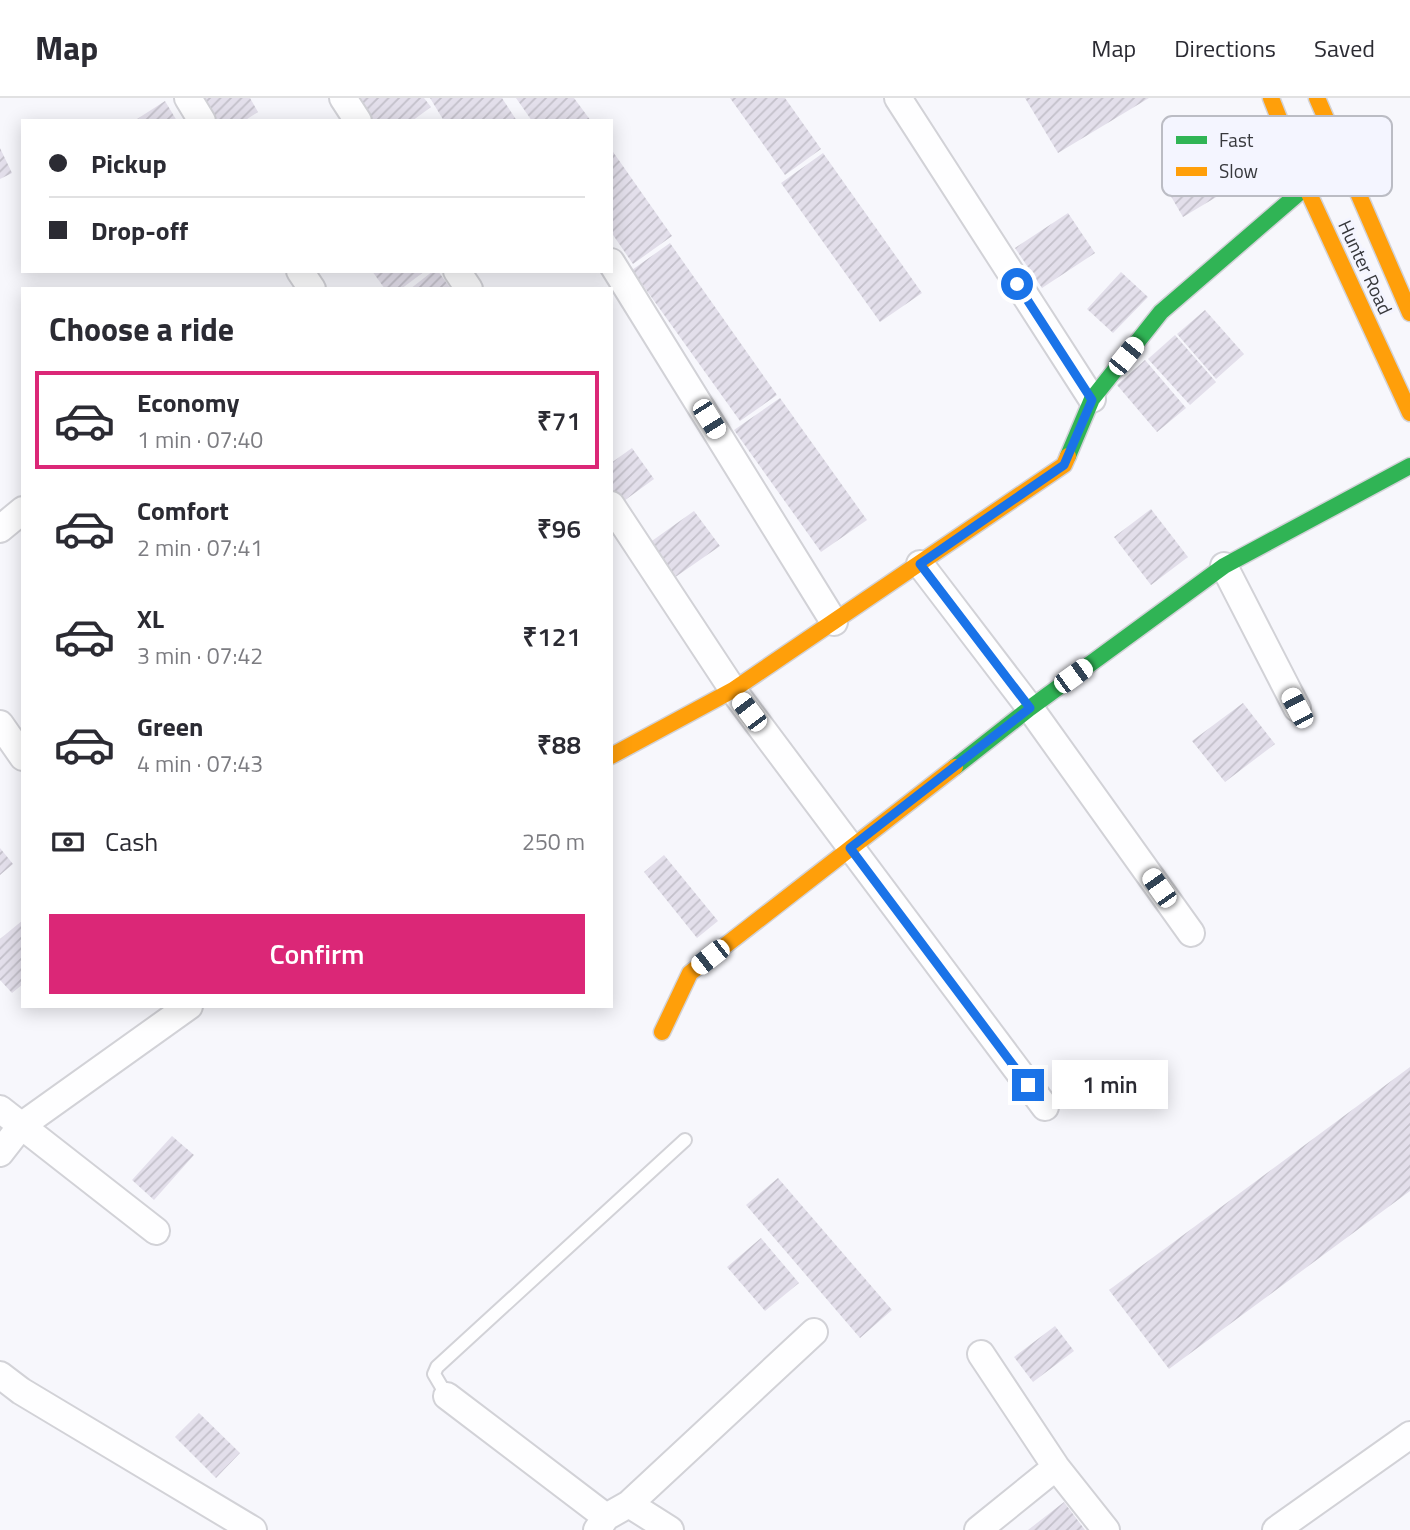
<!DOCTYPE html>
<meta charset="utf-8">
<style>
:root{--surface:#fff;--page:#f2f2f3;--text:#2b2b33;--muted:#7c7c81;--line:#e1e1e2;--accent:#db2777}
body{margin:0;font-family:"Titillium Web",sans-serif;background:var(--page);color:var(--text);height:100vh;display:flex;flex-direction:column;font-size:26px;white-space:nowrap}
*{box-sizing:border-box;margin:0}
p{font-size:23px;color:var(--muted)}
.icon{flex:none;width:38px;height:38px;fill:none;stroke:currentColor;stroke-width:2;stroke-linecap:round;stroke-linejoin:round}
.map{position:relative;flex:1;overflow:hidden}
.sheet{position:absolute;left:21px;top:189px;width:592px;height:721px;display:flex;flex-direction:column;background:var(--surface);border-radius:0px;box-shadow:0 4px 18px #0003}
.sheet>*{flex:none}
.top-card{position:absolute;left:21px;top:21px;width:592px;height:154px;border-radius:0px;box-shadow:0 4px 18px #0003;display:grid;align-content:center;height:154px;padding:0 28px;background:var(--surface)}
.end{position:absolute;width:32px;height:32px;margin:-16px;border:9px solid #1a73e8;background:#fff;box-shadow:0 0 0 4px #fff}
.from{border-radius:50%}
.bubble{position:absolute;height:49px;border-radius:0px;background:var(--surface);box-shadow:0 4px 18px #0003;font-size:23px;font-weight:600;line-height:49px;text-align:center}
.car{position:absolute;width:21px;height:42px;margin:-21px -10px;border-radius:9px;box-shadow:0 0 5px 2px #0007;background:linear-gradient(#fff 24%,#345 0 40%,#fff 0 76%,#345 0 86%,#fff 0)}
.top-card b{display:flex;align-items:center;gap:24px;height:66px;font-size:26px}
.top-card b+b{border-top:2px solid var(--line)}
.top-card i{width:18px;height:18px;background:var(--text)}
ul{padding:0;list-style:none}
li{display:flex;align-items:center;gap:21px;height:98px;margin:0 14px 10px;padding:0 14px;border:4px solid transparent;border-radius:0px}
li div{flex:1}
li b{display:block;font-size:26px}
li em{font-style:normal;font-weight:600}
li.current{border-color:var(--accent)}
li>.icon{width:63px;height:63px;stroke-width:1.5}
h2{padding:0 28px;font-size:32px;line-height:84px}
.pay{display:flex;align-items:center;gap:18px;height:77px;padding:0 28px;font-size:26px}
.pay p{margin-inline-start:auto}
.button{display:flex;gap:14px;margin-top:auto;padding:14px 28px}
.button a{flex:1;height:80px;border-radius:0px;background:var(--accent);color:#fff;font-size:28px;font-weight:600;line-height:80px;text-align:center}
header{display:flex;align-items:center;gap:42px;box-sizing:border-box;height:98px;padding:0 35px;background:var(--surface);border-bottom:2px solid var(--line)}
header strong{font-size:33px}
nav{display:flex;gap:38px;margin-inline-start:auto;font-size:24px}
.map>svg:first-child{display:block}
.building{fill:url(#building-hatch)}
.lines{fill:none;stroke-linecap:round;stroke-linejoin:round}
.lane-casing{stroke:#d2d2d7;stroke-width:16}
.street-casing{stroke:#d2d2d7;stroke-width:30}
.fast-casing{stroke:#d2d2d7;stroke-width:19}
.slow-casing{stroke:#d2d2d7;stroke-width:19}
.lane{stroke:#fefeff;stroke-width:12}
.street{stroke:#fefeff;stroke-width:26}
.fast{stroke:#30b455;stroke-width:16}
.slow{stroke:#ff9f0a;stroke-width:16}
.route{stroke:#1a73e8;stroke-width:9}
.labels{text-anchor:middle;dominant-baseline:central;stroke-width:6;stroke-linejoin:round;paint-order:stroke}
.street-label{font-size:19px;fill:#37383c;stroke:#f4f5ff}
.key{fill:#f4f5ff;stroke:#bbbcc4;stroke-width:2}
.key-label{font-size:19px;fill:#37383c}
</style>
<header>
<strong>Map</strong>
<nav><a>Map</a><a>Directions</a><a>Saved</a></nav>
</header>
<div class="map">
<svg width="1410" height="1432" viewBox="0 0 1410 1432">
<defs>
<pattern id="building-hatch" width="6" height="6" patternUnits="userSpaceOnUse" patternTransform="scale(1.75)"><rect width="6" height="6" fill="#e3dfeb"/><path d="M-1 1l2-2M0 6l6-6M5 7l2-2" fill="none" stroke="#c3c0ca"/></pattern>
</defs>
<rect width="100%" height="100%" fill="#f7f7fc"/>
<path class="building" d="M 197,0 L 250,0 L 258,14 L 244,23 L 212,23 Z
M 353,0 L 424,0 L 431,9 L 412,23 L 369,23 Z
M 430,0 L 502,0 L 517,23 L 444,23 Z
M 516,0 L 574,0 L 591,23 L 532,23 Z
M 730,0 L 785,0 L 821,51 L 785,77 Z
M 1025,0 L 1149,0 L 1058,55 Z
M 165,3 L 177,23 L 134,23 Z
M 1232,42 L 1253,77 L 1183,119 L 1162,83 Z
M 0,50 L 12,75 L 0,81 Z
M 611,51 L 672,138 L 633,166 L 611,134 Z
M 823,55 L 922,195 L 880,224 L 781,85 Z
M 1068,115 L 1095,155 L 1042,190 L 1015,150 Z
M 670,145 L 777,297 L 740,323 L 632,172 Z
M 372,173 L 425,173 L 401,191 L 385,191 Z
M 433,173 L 438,173 L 451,191 L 410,191 Z
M 1121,174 L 1148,199 L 1113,235 L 1087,211 Z
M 1205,212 L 1244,256 L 1216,281 L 1177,236 Z
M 1175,237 L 1216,284 L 1190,307 L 1148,261 Z
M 1145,262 L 1186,310 L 1157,334 L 1117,287 Z
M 780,300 L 867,422 L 821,454 L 734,332 Z
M 632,350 L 654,381 L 621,405 L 611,390 L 611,365 Z
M 1151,411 L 1188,459 L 1151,487 L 1114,439 Z
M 694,413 L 720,448 L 674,480 L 649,445 Z
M 1243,605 L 1275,646 L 1225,684 L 1192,643 Z
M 0,750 L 13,766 L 0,777 Z
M 664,757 L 718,823 L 697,840 L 644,774 Z
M 23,822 L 23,886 L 12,895 L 0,882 L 0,841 Z
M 1410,969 L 1410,1093 L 1169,1271 L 1109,1192 Z
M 172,1038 L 194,1057 L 154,1102 L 132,1082 Z
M 778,1080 L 892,1212 L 860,1240 L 746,1107 Z
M 761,1140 L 799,1185 L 765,1213 L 727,1169 Z
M 1055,1228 L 1074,1253 L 1033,1284 L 1014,1259 Z
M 199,1315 L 240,1355 L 216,1380 L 175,1339 Z
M 1064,1404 L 1085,1432 L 1028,1432 Z"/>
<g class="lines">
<defs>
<path id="lane" d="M 447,1298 L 434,1276 L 437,1269 L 685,1042"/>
<path id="street" d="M 188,0 L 202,23
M 343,0 L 358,23
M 898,0 L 1092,301
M 611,164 L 834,524
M 300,173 L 312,191
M 457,173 L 469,191
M 611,407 L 733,592 L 1045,1009
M 0,431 L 23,412
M 920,466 L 1030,610 L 1191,835
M 1224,468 L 1297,610
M 0,626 L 23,659
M 0,1011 L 156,1133
M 0,1055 L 21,1028 L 189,908
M 981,1256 L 1056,1369 L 1106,1432
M 0,1277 L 21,1293 L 253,1432
M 447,1298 L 606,1419
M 629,1406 L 670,1432
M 597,1432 L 606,1419 L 629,1406 L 814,1234
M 978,1432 L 1056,1369
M 1276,1432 L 1410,1337"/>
<path id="fast" d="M 1068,358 L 1092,301 L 1161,214 L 1306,89 L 1345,65
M 955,669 L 1030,610 L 1224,468 L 1410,368"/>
<path id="slow" d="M 1271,0 L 1306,89 L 1410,315
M 1317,0 L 1410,215
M 611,658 L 733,592 L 1064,367 L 1068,358
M 662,934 L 690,875 L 955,669"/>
</defs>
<use href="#lane" class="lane-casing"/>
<use href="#street" class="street-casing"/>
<use href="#fast" class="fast-casing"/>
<use href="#slow" class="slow-casing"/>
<use href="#lane" class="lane"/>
<use href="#street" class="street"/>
<use href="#fast" class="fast"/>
<use href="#slow" class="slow"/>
</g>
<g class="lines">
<path class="route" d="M 1017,186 L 1092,302 L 1064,367 L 920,466 L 1030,610 L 850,750 L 1028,987"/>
</g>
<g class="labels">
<g class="street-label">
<text transform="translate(1366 169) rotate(65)">Hunter Road</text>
</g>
</g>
<rect x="1162" y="18" width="230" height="80" rx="10" class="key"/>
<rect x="1176" y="38" width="31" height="8" fill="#30b455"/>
<rect x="1176" y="69" width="31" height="9" fill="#ff9f0a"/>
<g class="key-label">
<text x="1219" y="49">Fast</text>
<text x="1219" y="80">Slow</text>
</g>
</svg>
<i class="end from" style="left:1017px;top:186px"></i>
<i class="end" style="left:1028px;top:987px"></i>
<div class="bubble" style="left:1052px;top:962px;width:116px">1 min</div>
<i class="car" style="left:1126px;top:258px;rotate:39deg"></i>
<i class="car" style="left:709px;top:321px;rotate:148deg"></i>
<i class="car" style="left:1073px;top:578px;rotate:54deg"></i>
<i class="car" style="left:1297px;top:610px;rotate:332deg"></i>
<i class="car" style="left:749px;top:614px;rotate:323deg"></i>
<i class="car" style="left:1159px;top:790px;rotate:325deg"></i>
<i class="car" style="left:710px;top:859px;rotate:232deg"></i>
<div class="top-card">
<b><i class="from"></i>Pickup</b>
<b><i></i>Drop-off</b>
</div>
<section class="sheet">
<h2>Choose a ride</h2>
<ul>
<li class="current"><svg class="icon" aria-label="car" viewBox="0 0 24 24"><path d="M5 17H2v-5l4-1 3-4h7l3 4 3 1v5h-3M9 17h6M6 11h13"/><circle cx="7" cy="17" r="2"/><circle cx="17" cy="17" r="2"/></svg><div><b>Economy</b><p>1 min · 07:40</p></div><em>₹71</em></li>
<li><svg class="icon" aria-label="car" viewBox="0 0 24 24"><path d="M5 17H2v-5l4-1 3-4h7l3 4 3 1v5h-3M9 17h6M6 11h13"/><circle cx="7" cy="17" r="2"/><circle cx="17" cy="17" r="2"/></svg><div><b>Comfort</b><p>2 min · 07:41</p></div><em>₹96</em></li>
<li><svg class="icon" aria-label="car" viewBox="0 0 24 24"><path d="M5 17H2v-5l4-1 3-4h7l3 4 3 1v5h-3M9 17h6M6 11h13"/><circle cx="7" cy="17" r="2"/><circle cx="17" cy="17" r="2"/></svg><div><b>XL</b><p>3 min · 07:42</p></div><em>₹121</em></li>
<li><svg class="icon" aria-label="car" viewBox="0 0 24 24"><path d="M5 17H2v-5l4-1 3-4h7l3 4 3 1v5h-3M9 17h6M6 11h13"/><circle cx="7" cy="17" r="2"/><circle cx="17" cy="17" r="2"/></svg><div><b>Green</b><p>4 min · 07:43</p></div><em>₹88</em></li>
</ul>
<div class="pay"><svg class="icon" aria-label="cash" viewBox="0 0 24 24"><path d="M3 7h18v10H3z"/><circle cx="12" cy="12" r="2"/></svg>Cash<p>250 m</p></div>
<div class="button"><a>Confirm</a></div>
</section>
</div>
